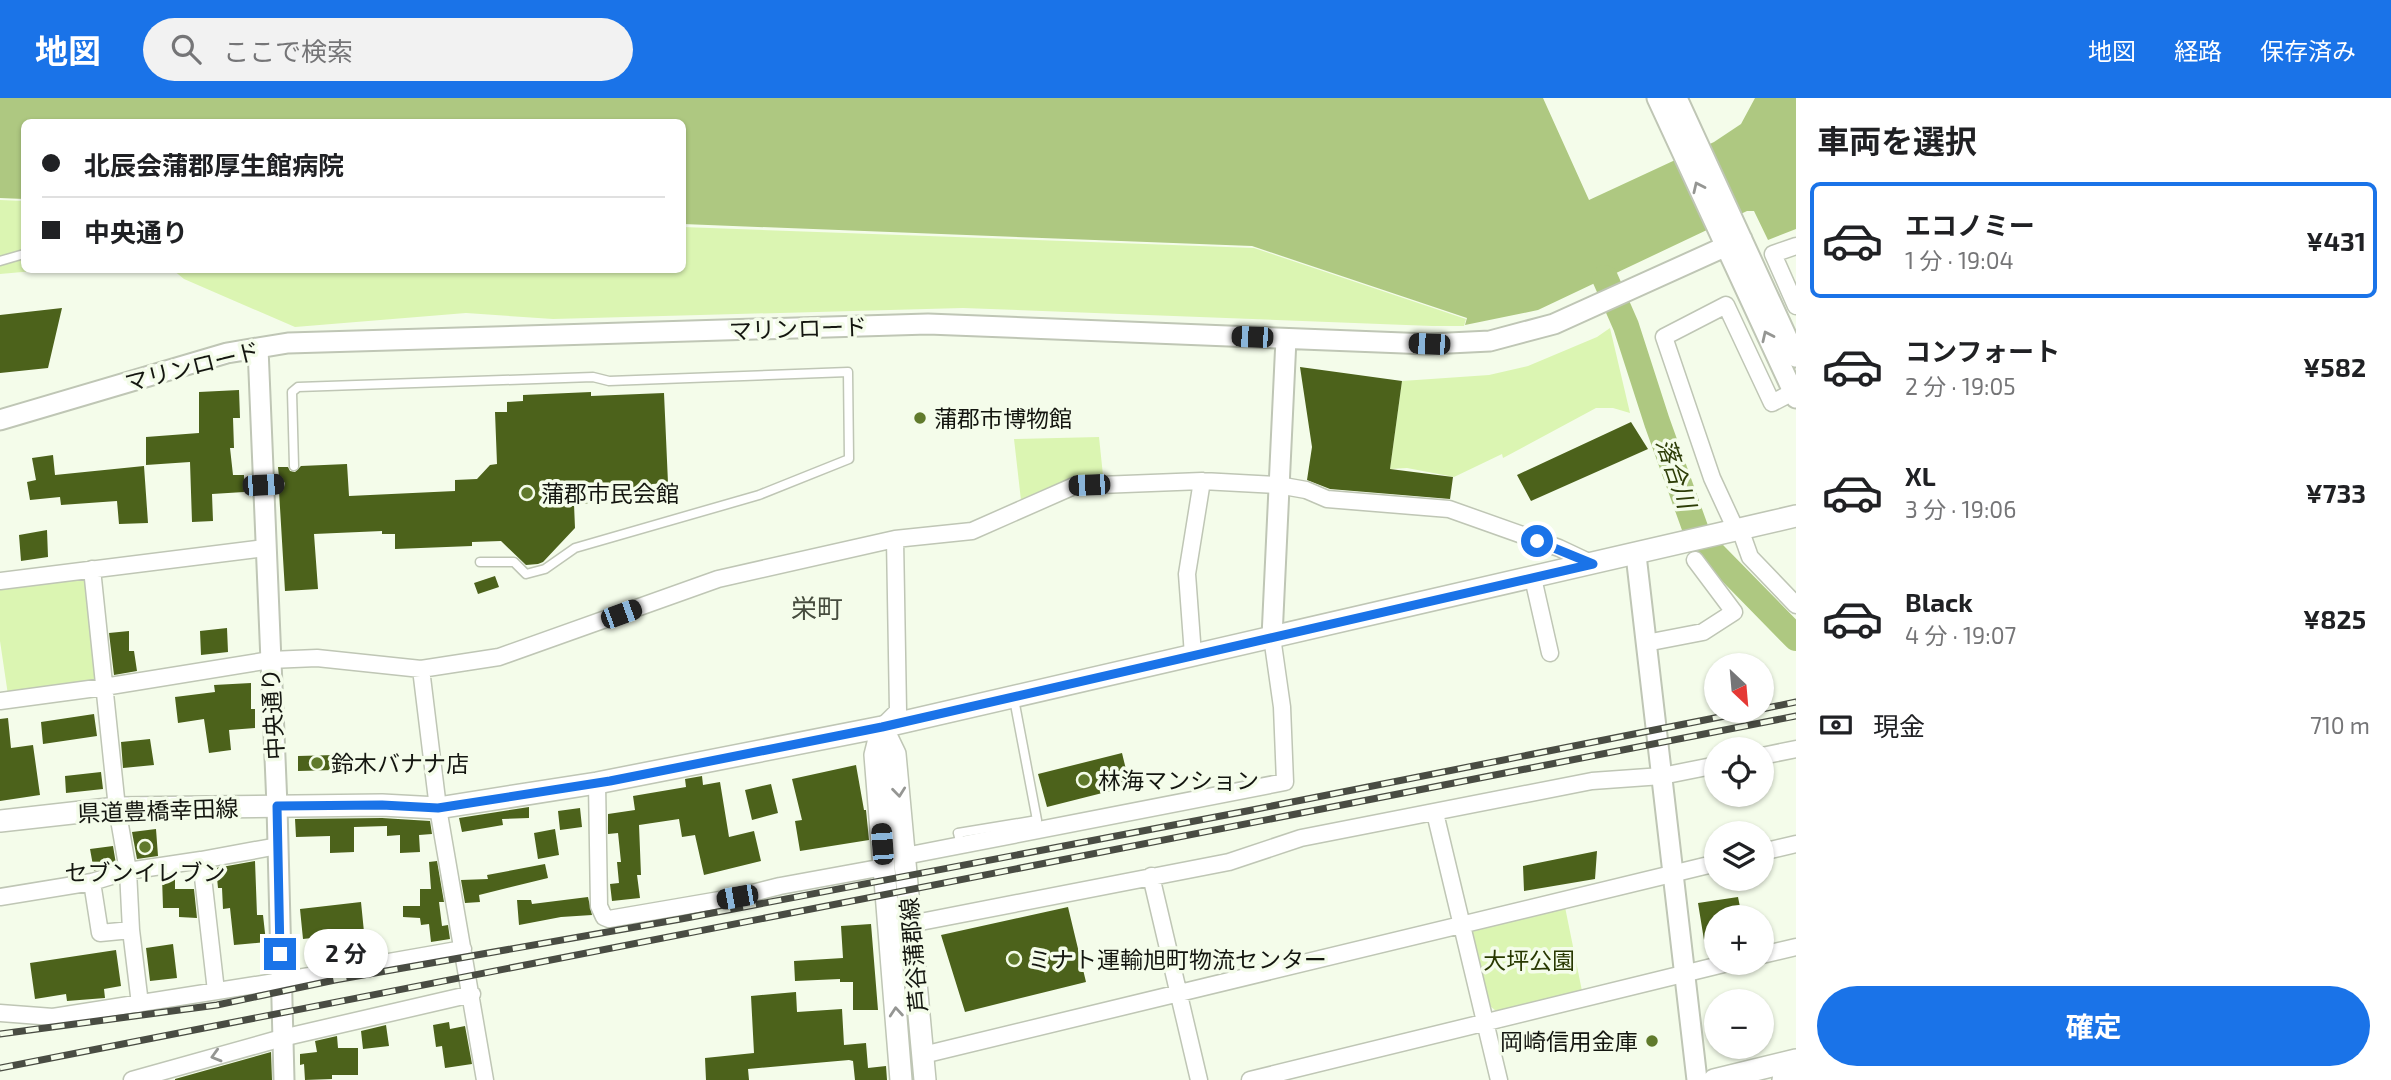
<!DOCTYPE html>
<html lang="ja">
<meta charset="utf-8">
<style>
:root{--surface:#fff;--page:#f2f2f2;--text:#202124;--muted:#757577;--line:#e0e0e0;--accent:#1a73e8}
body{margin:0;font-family:"Exo 2","Noto Sans JP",sans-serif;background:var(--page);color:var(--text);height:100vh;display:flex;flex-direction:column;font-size:26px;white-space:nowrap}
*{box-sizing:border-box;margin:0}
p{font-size:23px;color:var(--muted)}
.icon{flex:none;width:38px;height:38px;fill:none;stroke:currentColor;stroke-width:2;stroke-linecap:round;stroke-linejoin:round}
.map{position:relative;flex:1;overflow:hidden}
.sheet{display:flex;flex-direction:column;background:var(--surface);width:595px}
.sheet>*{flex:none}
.hud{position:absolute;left:21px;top:21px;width:665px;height:154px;border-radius:10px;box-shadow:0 2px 5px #0004;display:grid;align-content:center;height:154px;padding:0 21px;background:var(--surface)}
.needle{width:46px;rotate:154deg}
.fabs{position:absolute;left:1704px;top:555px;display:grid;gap:14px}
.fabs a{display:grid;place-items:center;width:70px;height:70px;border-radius:50%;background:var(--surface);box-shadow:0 2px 5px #0004;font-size:35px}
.end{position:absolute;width:32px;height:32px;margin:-16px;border:9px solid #1a73e8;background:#fff;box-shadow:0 0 0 4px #fff}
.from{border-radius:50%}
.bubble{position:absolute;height:49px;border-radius:24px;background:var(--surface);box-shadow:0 2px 5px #0004;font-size:23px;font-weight:700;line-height:49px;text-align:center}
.car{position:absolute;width:21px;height:42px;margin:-21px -10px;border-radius:9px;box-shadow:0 0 5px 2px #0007;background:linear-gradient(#222 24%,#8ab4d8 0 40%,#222 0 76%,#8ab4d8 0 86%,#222 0)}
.hud b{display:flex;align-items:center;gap:24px;height:66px;font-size:26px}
.hud b+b{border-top:2px solid var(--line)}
.hud i{width:18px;height:18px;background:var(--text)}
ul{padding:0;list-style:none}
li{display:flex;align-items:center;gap:21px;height:116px;margin:0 14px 10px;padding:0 7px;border:4px solid transparent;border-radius:10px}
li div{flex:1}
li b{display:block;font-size:26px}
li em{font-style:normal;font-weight:700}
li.selected{border-color:var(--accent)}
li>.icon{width:63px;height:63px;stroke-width:1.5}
h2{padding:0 21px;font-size:32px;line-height:84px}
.pay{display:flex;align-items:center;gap:18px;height:77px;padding:0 21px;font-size:26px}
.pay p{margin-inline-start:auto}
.action{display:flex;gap:14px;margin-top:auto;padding:14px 21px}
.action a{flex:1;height:80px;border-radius:42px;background:var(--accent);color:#fff;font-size:28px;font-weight:700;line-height:80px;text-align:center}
header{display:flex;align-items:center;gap:42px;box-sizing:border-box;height:98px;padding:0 35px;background:var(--accent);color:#fff}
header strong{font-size:33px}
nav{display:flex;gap:38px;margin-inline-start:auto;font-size:24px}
.search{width:490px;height:63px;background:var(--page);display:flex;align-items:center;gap:18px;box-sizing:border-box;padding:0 24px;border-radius:38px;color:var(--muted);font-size:26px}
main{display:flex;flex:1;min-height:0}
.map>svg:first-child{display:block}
.green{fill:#dbf5b2}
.water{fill:#aec881}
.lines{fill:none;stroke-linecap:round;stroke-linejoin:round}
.river{stroke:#aec881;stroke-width:26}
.building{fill:#4c621b}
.service-casing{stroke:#bfc6b5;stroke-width:11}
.minor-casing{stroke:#bfc6b5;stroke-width:19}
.tertiary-casing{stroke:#bfc6b5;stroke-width:23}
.secondary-casing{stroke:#bfc6b5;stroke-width:24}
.service{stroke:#fff;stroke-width:8}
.minor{stroke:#fff;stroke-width:16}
.tertiary{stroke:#fff;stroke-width:19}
.secondary{stroke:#fff;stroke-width:21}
.rail-casing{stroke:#494c43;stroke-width:7}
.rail{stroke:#f4fcea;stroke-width:4.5;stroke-dasharray:13;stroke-linecap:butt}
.oneway{stroke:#959693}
.route{stroke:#1a73e8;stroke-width:9}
.poi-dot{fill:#607a2c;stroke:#f4fcea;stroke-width:2.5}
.labels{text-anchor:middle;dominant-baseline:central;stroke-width:7;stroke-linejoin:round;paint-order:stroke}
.street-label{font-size:23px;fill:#141610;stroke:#f4fcea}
.poi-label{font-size:23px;fill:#141610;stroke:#f4fcea;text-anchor:start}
.park-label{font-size:23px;fill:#283801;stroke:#f4fcea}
.water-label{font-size:24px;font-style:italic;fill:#2d3d07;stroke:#f4fcea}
.quarter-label{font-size:26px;fill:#464c3e;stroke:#f4fcea}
</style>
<header>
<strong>地図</strong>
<div class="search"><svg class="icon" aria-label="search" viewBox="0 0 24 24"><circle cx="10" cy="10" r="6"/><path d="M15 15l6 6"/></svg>ここで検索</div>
<nav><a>地図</a><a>経路</a><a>保存済み</a></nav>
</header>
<main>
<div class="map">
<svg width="1796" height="982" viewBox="0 0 1796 982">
<rect width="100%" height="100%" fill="#f4fcea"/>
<path class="green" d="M 0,102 L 24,103 L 24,172 L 45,172 L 0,176 Z
M 683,129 L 1254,150 L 1466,221 L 1464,228 L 1432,228 L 963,210 L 553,221 L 466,215 L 295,229 L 184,181 L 173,172 L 682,172 Z
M 1610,230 L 1630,315 L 1613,310 L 1596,310 L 1503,360 L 1502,356 L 1454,379 L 1407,370 L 1390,371 L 1402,283 L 1489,277 L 1528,268 L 1597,239 Z
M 1099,339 L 1104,387 L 1022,411 L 1014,341 Z
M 86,480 L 97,582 L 8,597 L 0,543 L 0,491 Z
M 1565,809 L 1582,893 L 1496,913 L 1490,908 L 1466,833 Z"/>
<path class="water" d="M 0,0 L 1543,0 L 1589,102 L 1714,44 L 1741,26 L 1755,0 L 1796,0 L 1796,131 L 1768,142 L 1754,113 L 1747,113 L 1538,212 L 1465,227 L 1467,220 L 1252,148 L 683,126 L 682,24 L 24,24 L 24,101 L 0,100 Z"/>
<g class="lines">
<path class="river" d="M 1605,180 L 1626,228 L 1657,324 L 1699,441 L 1796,540"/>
</g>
<path class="building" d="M 62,210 L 48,270 L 0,275 L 0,217 Z
M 1300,269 L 1402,283 L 1390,371 L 1453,379 L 1450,401 L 1330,391 L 1307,382 L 1312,349 Z
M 239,292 L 240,320 L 233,320 L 234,350 L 230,350 L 233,377 L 244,377 L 244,394 L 212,396 L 213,423 L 192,424 L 190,364 L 146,367 L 146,339 L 199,335 L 199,294 Z
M 591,294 L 591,298 L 664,295 L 668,385 L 652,386 L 653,402 L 574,406 L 575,430 L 543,464 L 538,466 L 526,467 L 501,443 L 472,444 L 472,448 L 395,451 L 395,436 L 382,436 L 382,433 L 314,436 L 318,491 L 285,493 L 279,393 L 284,389 L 285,385 L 279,379 L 278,369 L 288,369 L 290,373 L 295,374 L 301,368 L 347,366 L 349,398 L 455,393 L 455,382 L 477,381 L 490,367 L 497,366 L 495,314 L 507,314 L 507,304 L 523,303 L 523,297 Z
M 1631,324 L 1648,351 L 1531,403 L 1517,377 Z
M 53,357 L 55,377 L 144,368 L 148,425 L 119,426 L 117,403 L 61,407 L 60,399 L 30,402 L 27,384 L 36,382 L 32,360 Z
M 47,432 L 48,459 L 21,463 L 19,437 Z
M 495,478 L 499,489 L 478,496 L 474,485 Z
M 227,530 L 228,554 L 201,557 L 200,533 Z
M 129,533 L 129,553 L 134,553 L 137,573 L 114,577 L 109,535 Z
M 251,585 L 251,611 L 255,611 L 255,630 L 229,632 L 231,652 L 209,655 L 204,621 L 178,625 L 175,599 L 215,594 L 214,587 Z
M 94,616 L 97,638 L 43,646 L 41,624 Z
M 8,620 L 11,650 L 33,647 L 40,697 L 0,703 L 0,621 Z
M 150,641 L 154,667 L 123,670 L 121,644 Z
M 1122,655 L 1130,688 L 1047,709 L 1038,676 Z
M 335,657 L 335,672 L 298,673 L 298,658 Z
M 856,667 L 864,712 L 866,712 L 869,742 L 800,753 L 795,723 L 802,722 L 792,681 Z
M 101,674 L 103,691 L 66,695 L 65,678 Z
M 702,678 L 703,687 L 720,684 L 729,739 L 754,733 L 761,763 L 704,777 L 695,737 L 682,739 L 679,721 L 639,727 L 641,777 L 637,777 L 640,800 L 612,803 L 610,786 L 619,785 L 617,764 L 621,764 L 618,735 L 608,736 L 608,716 L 635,712 L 633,698 L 686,689 L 685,681 Z
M 771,686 L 778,715 L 752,722 L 745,692 Z
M 529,709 L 529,720 L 502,721 L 503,727 L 462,734 L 459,720 Z
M 580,710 L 582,729 L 560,732 L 558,713 Z
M 382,720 L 430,723 L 432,736 L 419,737 L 420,754 L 400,755 L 400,737 L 387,738 L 387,728 L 354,729 L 354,754 L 330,755 L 330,738 L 296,739 L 295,721 Z
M 156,731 L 158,758 L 137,761 L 132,734 Z
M 555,731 L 559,757 L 538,761 L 534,735 Z
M 113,748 L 116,766 L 94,773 L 90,751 Z
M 1597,753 L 1595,781 L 1524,793 L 1523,768 Z
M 255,763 L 257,817 L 263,817 L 266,844 L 234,847 L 230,810 L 223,811 L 222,790 L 218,790 L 216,770 Z
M 437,763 L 444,804 L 439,804 L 442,828 L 448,827 L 450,841 L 431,844 L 429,826 L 421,827 L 420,820 L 403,819 L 403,808 L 420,808 L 420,791 L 431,791 L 429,764 Z
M 545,766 L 548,780 L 479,797 L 480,804 L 465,805 L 461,782 L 488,781 L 487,777 Z
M 175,778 L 175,791 L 194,791 L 197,820 L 179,819 L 179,810 L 163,810 L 162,779 Z
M 588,799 L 592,817 L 561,819 L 519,827 L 517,802 L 531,802 L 532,806 Z
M 1738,799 L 1742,819 L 1717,819 L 1717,840 L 1704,842 L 1698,805 Z
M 361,804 L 364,834 L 303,841 L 300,811 Z
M 1068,809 L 1086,884 L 965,914 L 941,837 Z
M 871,826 L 878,912 L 853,912 L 853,884 L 840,884 L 840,881 L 795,883 L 794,863 L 843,860 L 841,828 Z
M 173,846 L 177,880 L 150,883 L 146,850 Z
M 116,852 L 121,888 L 104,891 L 105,900 L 67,903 L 66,896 L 35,901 L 30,865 Z
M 796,894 L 797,914 L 842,911 L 844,947 L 866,945 L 868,970 L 886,968 L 887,982 L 855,982 L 853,963 L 849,962 L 748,971 L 749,982 L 706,982 L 705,960 L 754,955 L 751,898 Z
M 449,924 L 450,931 L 465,928 L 472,966 L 445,970 L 442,948 L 436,949 L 433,927 Z
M 386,927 L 389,948 L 363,951 L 361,933 Z
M 337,938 L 338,950 L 358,950 L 358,977 L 332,977 L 332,981 L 305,982 L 304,966 L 300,967 L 300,956 L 317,954 L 315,943 Z
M 271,954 L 272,982 L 175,982 L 175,981 Z"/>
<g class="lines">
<defs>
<path id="service" d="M 0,163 L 24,156
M 294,368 L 292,294 L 298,289 L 593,279 L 609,283 L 848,274 L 849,361 L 759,397 L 575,450 L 545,471 L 526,476 L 514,464 L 480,464
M 263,387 L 279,386
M 961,747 L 958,735 L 1037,722 L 1014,601"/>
<path id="minor" d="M 1796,148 L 1773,156 L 1796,208
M 1740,431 L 1750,459 L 1796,507
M 1736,432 L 1712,380 L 1664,239 L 1726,207 L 1772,305 L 1793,294
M 92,471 L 117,710 L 128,773 L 131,832 L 140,906
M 1533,480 L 1550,555
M 0,483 L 265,450
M 1646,545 L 1703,534 L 1734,514 L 1695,462
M 1193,557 L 1187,476 L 1202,383
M 421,571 L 438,710 L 485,982
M 0,603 L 104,589 L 270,562 L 317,560 L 421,571 L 499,559 L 718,481 L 895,441 L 972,433 L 1074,388 L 1202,383 L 1278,387 L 1306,392 L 1327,401 L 1449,411 L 1559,450 L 1593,466
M 882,629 L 898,613 L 895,441
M 1762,658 L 1796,651
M 597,685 L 599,808 L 604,819 L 609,821 L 737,799 L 780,788 L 884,769
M 1435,715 L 1499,982
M 1762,754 L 1796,746
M 905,758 L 1285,684 L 1282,609 L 1272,539
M 201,762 L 278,748
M 1151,778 L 1199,982
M 92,784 L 100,835 L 131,832
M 0,799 L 92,784 L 128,773 L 201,762 L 216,893
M 910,826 L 1229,764 L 1301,740 L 1592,683 L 1662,678 L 1717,667
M 1762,857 L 1796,849
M 0,915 L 53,919 L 281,883 L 463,851
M 923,957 L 1717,765
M 132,982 L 282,940 L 472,896
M 1250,982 L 1732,864"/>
<path id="tertiary" d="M 1657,0 L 1796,300
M 1677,0 L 1796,259
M 258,250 L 277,708 L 284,982
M 0,322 L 227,255 L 288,245 L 928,226 L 1429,246 L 1490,243 L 1554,226 L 1742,141
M 1636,457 L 1697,982
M 1272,539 L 1286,241"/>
<path id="secondary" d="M 882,629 L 895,656 L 925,982
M 882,629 L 875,657 L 901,982
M 0,723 L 117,710 L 382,707 L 438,710 L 597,685 L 882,629 L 1796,418
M 1714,982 L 1796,962
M 1783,982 L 1796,979"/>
</defs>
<use href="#service" class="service-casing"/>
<use href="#minor" class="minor-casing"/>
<use href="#tertiary" class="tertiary-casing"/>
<use href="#secondary" class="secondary-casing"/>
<use href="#service" class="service"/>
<use href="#minor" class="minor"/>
<use href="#tertiary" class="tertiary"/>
<use href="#secondary" class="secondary"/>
<defs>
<path id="rail" d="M 1762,611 L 1796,604
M 0,936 L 217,907 L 335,882 L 681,821 L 1247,713 L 1755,612
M 0,970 L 1796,618"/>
</defs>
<use href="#rail" class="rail-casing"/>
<use href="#rail" class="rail"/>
</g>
<defs><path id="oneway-chevron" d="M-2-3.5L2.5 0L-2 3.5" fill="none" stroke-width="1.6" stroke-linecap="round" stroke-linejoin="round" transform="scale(1.75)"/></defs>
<g class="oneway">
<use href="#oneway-chevron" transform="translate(1698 89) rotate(-115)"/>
<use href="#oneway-chevron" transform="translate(1767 238) rotate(-115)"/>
<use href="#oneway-chevron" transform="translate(899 694) rotate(84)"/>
<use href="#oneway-chevron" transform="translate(896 914) rotate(-95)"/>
<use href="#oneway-chevron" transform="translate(216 958) rotate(164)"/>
</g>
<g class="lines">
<path class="route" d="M 280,856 L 277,708 L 382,707 L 438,710 L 610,683 L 882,629 L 1593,466 L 1537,443"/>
</g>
<g class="poi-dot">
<circle cx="920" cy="320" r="7"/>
<circle cx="527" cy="395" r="7"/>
<circle cx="317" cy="665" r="7"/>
<circle cx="1084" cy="682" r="7"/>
<circle cx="145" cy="749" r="7"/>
<circle cx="1014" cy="861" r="7"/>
<circle cx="1652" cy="943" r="7"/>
</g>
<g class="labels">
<g class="street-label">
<text transform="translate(798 230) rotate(-2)">マリンロード</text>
<text transform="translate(192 268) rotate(-14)">マリンロード</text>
<text transform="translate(272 616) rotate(-93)">中央通り</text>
<text transform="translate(158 712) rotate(-2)">県道豊橋幸田線</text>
<text transform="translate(913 857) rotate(-95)">芦谷蒲郡線</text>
</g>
<g class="poi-label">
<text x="934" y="320">蒲郡市博物館</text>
<text x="541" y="395">蒲郡市民会館</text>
<text x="331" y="665">鈴木バナナ店</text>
<text x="1098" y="682">林海マンション</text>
<text x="145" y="774" text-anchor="middle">セブンイレブン</text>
<text x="1028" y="861">ミナト運輸旭町物流センター</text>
<text x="1638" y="943" text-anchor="end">岡崎信用金庫</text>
</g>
<g class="park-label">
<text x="1529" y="862">大坪公園</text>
</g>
<g class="water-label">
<text transform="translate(1677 375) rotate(71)">落合川</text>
</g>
<g class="quarter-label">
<text x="817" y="509">栄町</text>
</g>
</g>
</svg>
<div class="fabs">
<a><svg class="needle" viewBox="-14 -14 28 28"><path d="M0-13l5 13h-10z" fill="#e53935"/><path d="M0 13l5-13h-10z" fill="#757577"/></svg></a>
<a><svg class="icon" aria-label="locate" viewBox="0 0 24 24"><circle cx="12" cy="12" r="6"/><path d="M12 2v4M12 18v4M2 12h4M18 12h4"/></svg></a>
<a><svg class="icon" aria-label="layers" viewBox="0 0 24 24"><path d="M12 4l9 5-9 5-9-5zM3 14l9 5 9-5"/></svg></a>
<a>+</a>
<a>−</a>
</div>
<i class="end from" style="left:1537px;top:443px"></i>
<i class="end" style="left:280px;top:856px"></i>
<div class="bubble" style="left:304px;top:831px;width:84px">2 分</div>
<i class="car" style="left:1252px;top:239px;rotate:272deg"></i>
<i class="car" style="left:1429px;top:246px;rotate:272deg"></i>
<i class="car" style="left:263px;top:387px;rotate:87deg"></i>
<i class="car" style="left:1089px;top:387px;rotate:268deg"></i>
<i class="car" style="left:621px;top:516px;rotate:70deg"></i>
<i class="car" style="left:882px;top:746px;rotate:356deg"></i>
<i class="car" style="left:737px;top:799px;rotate:260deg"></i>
<div class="hud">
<b><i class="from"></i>北辰会蒲郡厚生館病院</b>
<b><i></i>中央通り</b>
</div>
</div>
<section class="sheet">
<h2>車両を選択</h2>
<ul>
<li class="selected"><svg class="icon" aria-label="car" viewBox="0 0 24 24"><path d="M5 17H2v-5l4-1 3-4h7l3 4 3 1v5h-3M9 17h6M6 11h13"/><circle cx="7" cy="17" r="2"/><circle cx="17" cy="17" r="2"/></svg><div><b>エコノミー</b><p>1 分 · 19:04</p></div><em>¥431</em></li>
<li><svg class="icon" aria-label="car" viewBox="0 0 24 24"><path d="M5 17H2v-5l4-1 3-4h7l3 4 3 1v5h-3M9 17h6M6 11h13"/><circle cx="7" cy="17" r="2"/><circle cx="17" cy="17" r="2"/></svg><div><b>コンフォート</b><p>2 分 · 19:05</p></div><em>¥582</em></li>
<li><svg class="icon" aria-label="car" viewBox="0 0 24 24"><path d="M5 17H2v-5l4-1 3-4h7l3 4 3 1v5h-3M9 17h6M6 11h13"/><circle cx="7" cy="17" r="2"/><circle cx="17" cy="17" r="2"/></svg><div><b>XL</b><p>3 分 · 19:06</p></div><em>¥733</em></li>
<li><svg class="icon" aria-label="car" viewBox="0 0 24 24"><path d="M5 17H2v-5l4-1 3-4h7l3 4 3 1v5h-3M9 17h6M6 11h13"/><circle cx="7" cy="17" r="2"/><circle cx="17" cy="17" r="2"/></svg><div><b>Black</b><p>4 分 · 19:07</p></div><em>¥825</em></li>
</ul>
<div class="pay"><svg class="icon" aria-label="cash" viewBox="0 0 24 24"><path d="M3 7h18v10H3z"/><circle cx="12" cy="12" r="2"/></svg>現金<p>710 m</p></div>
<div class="action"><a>確定</a></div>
</section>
</main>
